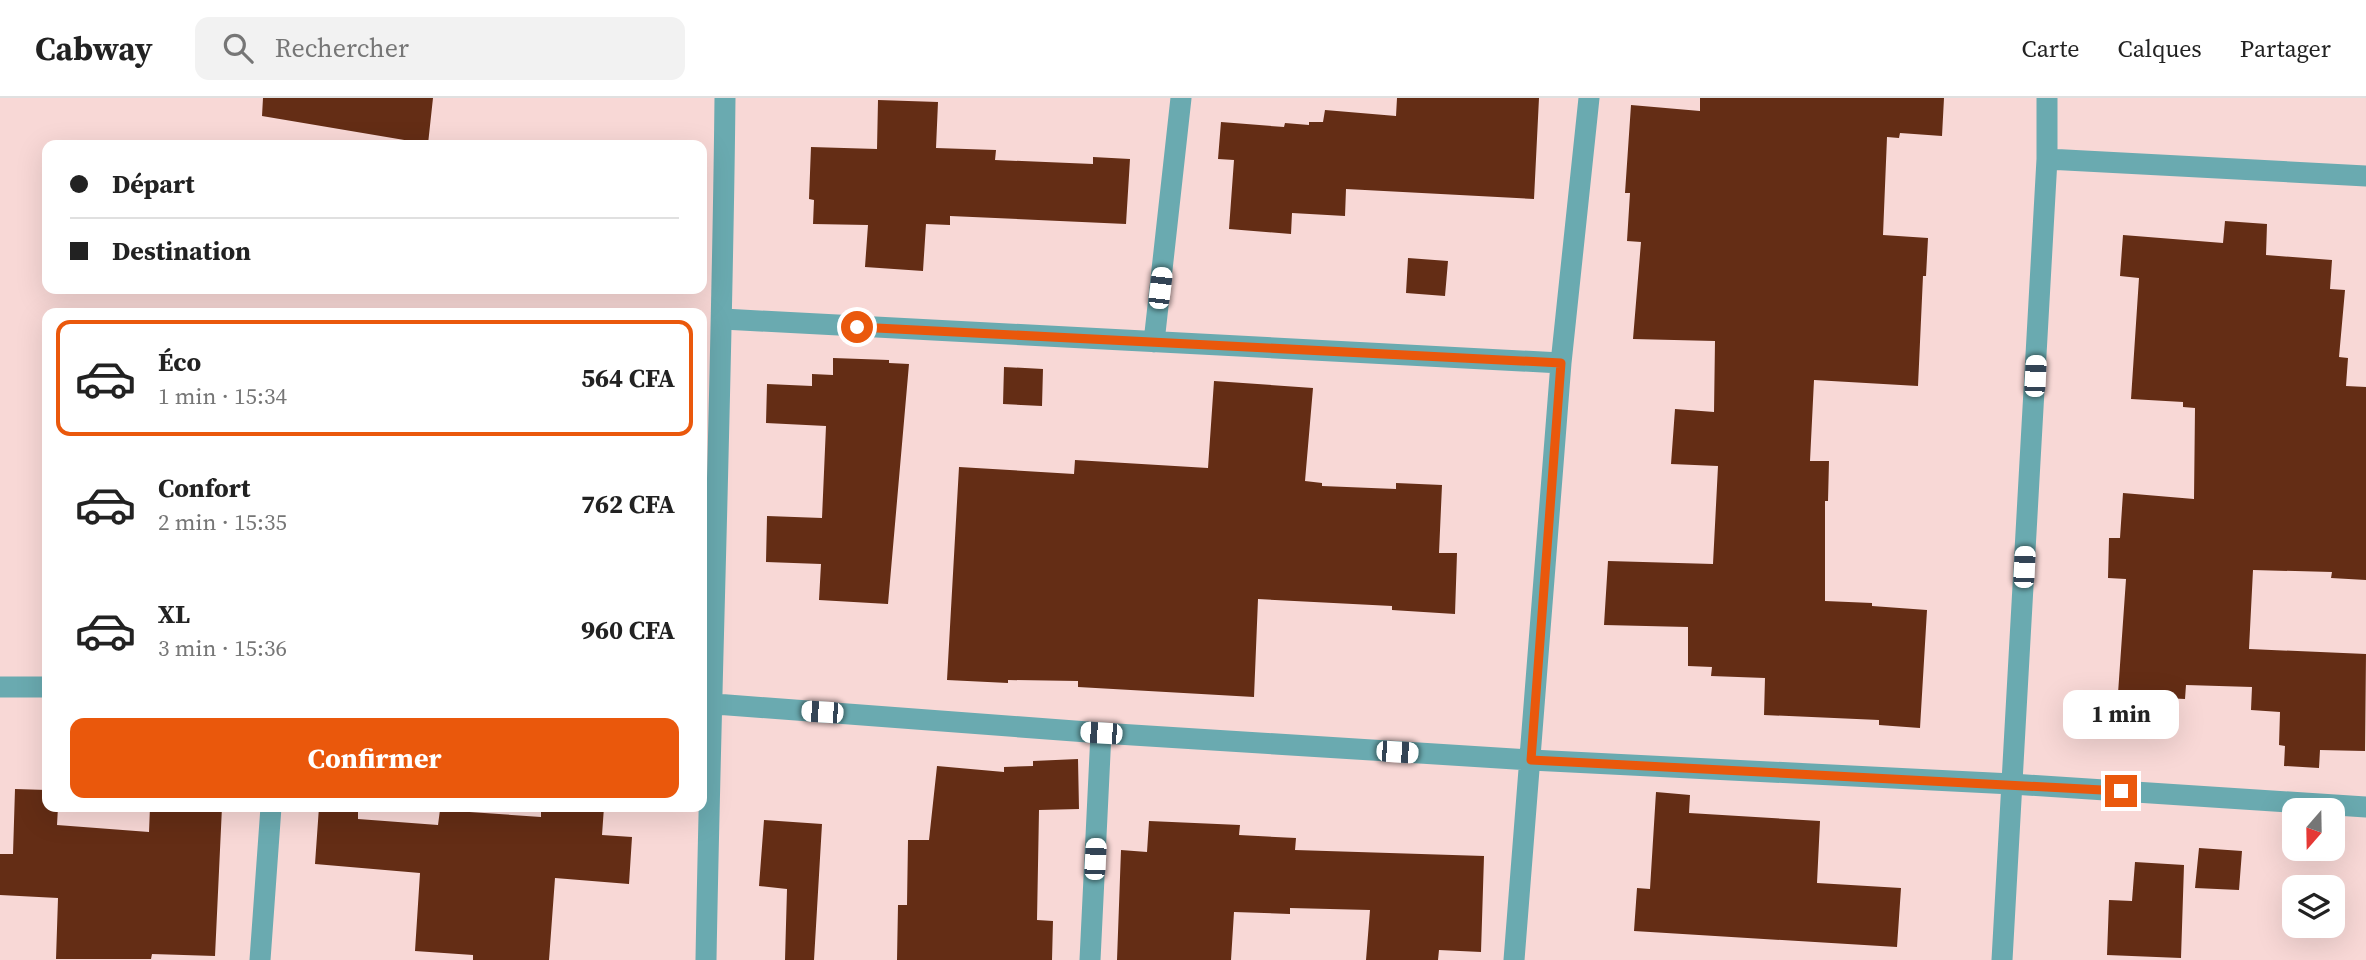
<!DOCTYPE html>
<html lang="fr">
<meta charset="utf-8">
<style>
:root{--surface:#fff;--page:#f2f2f2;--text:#222;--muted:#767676;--line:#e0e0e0;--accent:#ea580c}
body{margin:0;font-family:"Source Serif 4",serif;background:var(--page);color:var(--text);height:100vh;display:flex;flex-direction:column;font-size:26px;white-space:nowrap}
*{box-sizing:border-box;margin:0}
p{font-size:23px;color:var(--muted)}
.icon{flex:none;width:38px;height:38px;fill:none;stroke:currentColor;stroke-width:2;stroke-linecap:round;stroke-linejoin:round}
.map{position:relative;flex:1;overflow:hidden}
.side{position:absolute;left:42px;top:210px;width:665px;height:504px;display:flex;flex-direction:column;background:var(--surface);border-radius:14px;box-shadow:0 7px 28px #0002}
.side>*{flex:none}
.banner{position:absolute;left:42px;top:42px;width:665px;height:154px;border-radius:14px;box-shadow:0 7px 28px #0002;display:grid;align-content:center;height:154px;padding:0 28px;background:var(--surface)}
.needle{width:46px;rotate:200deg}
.controls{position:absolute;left:2282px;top:700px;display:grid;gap:14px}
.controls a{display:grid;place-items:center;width:63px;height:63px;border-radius:14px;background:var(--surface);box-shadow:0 7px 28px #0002;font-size:35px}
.end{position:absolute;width:32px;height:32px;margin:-16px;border:9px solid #ea580c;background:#fff;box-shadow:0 0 0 4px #fff}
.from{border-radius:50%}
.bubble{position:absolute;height:49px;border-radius:14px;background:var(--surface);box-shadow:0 7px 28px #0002;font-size:23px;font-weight:700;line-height:49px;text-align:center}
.car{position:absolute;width:21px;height:42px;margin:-21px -10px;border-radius:9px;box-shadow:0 0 5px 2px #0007;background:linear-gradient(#fff 24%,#345 0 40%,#fff 0 76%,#345 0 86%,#fff 0)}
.banner b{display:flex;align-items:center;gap:24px;height:66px;font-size:26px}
.banner b+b{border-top:2px solid var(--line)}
.banner i{width:18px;height:18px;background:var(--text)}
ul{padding:12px 0 0;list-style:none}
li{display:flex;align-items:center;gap:21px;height:116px;margin:0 14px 10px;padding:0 14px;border:4px solid transparent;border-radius:14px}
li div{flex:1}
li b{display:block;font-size:26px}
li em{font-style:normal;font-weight:700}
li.current{border-color:var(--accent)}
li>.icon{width:63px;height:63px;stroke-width:1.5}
.action{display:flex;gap:14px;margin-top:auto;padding:14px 28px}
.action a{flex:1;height:80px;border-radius:14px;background:var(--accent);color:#fff;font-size:28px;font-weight:700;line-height:80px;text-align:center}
header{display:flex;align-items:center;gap:42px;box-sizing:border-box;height:98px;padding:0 35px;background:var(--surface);border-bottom:2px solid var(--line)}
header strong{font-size:33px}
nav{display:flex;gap:38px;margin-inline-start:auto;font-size:24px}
.search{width:490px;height:63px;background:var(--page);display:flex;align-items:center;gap:18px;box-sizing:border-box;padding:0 24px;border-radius:14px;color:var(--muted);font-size:26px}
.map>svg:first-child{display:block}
.building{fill:#642d15}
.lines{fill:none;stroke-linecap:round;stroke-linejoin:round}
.minor{stroke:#6aaab0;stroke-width:21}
.route{stroke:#ea580c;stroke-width:9}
</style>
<header>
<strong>Cabway</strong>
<div class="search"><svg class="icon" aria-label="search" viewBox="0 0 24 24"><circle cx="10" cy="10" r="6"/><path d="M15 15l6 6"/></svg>Rechercher</div>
<nav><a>Carte</a><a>Calques</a><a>Partager</a></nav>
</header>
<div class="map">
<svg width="2366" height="862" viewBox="0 0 2366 862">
<rect width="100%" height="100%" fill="#f8d8d6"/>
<path class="building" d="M 263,0 L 433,0 L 428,46 L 262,18 Z
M 1397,0 L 1539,0 L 1534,101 L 1346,91 L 1345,118 L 1292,115 L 1291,136 L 1229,131 L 1234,62 L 1218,61 L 1221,24 L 1284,29 L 1285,25 L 1309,27 L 1309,24 L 1323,24 L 1325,12 L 1396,18 Z
M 1700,0 L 1944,0 L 1942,38 L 1900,35 L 1899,40 L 1887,39 L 1883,137 L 1928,140 L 1926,178 L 1923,178 L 1918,288 L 1814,282 L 1810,363 L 1829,363 L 1828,403 L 1825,403 L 1825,503 L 1872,505 L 1872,508 L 1927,512 L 1920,630 L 1879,627 L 1879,622 L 1764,617 L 1765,580 L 1711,578 L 1712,569 L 1688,568 L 1688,529 L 1604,527 L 1608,463 L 1713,466 L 1718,368 L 1671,366 L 1675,311 L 1714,314 L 1715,243 L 1633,241 L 1641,144 L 1627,143 L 1630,95 L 1625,95 L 1631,7 L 1700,13 Z
M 878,2 L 938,4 L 936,50 L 996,52 L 995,62 L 1093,66 L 1093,59 L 1130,61 L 1126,126 L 950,118 L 950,127 L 926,126 L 923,173 L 865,169 L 868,127 L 813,126 L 814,102 L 809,101 L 811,49 L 877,51 Z
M 2225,123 L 2267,126 L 2266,157 L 2332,162 L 2330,191 L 2345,192 L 2339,259 L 2348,260 L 2346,288 L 2366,289 L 2366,482 L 2331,480 L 2332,474 L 2253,472 L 2249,551 L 2366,556 L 2365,653 L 2320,652 L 2319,670 L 2284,668 L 2285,648 L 2279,647 L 2280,614 L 2251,612 L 2252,589 L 2186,587 L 2185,601 L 2164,600 L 2162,627 L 2116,624 L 2126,481 L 2108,480 L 2109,440 L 2120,440 L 2123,395 L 2194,401 L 2195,310 L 2183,309 L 2183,304 L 2131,301 L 2139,180 L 2120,178 L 2123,137 L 2223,145 Z
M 1408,160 L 1448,163 L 1445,198 L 1406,195 Z
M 833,260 L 889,262 L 889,265 L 909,266 L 888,506 L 819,502 L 821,466 L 766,464 L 767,418 L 822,420 L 826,328 L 766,325 L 767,286 L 812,288 L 812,276 L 833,277 Z
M 1004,269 L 1043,271 L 1042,308 L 1003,306 Z
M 1214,283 L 1313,290 L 1305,383 L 1322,385 L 1322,388 L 1396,391 L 1396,385 L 1442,387 L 1439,455 L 1457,455 L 1455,516 L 1392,512 L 1392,508 L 1258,501 L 1254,599 L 1078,589 L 1078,583 L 1008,582 L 1008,585 L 947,582 L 959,369 L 1074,376 L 1075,362 L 1208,370 Z
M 1078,661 L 1079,711 L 1039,712 L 1037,822 L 1053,823 L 1052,862 L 897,862 L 898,807 L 907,807 L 908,742 L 929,742 L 937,668 L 1004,674 L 1004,669 L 1033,668 L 1033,663 Z
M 15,691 L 47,692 L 47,709 L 58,709 L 57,727 L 149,734 L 150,709 L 222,709 L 215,858 L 152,856 L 151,861 L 56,861 L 58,800 L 0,797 L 0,756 L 13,756 Z
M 1656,694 L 1690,697 L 1689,715 L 1820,723 L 1817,785 L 1901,790 L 1897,849 L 1634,833 L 1637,790 L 1650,791 Z
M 319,709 L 358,709 L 358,721 L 438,727 L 440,712 L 541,719 L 541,709 L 604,709 L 602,737 L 632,739 L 629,786 L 555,780 L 549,862 L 473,862 L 473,857 L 415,853 L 420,775 L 315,766 Z
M 764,722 L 822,726 L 814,862 L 785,862 L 787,791 L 759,788 Z
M 1149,723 L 1240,727 L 1239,737 L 1296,740 L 1295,752 L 1484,758 L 1481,854 L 1439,852 L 1438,862 L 1366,862 L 1370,812 L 1290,810 L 1290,816 L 1234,814 L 1231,862 L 1117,862 L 1121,752 L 1147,754 Z
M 2199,750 L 2242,753 L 2239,792 L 2195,790 Z
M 2135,764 L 2184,767 L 2181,860 L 2107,857 L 2109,802 L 2132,803 Z"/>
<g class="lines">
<path class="minor" d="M 2047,61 L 2366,78
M 723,221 L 1561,265
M 1154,244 L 1181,0
M 0,589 L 47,589
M 702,605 L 1101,635 L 1531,662 L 2012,686 L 2366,709
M 260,862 L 271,709
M 706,862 C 711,575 722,287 725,0
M 1090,862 L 1101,635
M 1514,862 L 1561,265 L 1589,0
M 2002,862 L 2047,61 L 2047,0"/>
</g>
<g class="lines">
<path class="route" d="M 857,229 L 1561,265 L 1531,662 L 2121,693"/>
</g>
</svg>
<div class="controls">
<a><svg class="needle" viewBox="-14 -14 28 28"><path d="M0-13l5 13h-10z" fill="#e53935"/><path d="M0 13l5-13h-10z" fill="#767676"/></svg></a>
<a><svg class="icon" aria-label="layers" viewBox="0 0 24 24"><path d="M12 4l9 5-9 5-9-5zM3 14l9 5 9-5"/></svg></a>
</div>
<i class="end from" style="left:857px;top:229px"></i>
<i class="end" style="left:2121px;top:693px"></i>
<div class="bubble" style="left:2063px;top:592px;width:116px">1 min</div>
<i class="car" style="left:1160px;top:190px;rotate:7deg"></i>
<i class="car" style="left:2035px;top:278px;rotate:3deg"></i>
<i class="car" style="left:2024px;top:469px;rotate:3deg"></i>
<i class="car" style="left:822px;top:614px;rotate:274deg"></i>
<i class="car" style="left:1101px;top:635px;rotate:274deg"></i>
<i class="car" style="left:1397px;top:654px;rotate:94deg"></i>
<i class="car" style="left:1095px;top:761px;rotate:3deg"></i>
<div class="banner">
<b><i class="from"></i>Départ</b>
<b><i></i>Destination</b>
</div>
<section class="side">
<ul>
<li class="current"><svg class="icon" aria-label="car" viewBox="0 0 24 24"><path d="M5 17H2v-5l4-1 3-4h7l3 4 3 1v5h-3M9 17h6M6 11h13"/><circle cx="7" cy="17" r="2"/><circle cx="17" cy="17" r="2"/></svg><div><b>Éco</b><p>1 min · 15:34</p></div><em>564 CFA</em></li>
<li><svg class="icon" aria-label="car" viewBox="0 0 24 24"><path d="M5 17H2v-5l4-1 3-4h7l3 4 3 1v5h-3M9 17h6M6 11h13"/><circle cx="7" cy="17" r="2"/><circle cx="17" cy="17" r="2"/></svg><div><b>Confort</b><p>2 min · 15:35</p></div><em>762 CFA</em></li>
<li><svg class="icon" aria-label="car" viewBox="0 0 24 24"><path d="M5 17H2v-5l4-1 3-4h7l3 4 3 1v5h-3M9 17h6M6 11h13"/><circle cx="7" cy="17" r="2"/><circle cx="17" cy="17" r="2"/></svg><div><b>XL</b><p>3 min · 15:36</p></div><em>960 CFA</em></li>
</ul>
<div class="action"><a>Confirmer</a></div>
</section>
</div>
